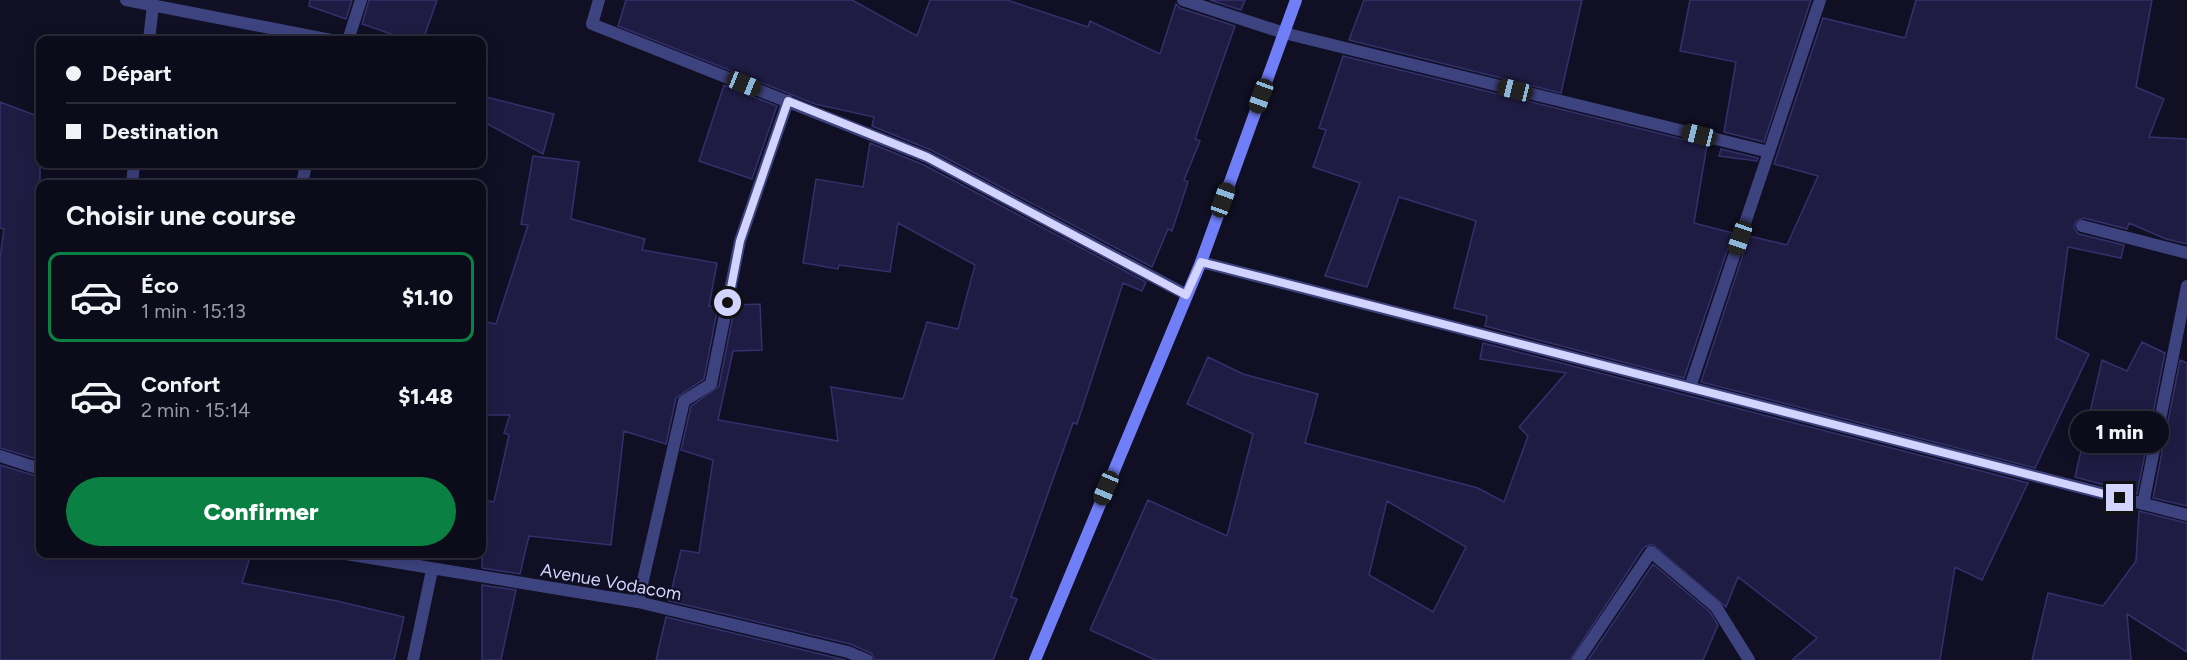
<!DOCTYPE html>
<html lang="fr">
<meta charset="utf-8">
<style>
:root{--surface:#0c0b1a;--page:#1a1927;--text:#f1f3f6;--muted:#9a9ba2;--line:#2c2b39;--accent:#0b8043}
body{margin:0;font-family:Figtree,sans-serif;background:var(--page);color:var(--text);height:100vh;display:flex;flex-direction:column;font-size:22px;white-space:nowrap}
*{box-sizing:border-box;margin:0}
p{font-size:20px;color:var(--muted)}
.icon{flex:none;width:33px;height:33px;fill:none;stroke:currentColor;stroke-width:2;stroke-linecap:round;stroke-linejoin:round}
.map{position:relative;flex:1;overflow:hidden}
.details{position:absolute;left:36px;top:180px;width:450px;height:378px;display:flex;flex-direction:column;background:var(--surface);border-radius:12px;box-shadow:0 3px 15px #0003,0 0 0 2px var(--line)}
.details>*{flex:none}
.top-card{position:absolute;left:36px;top:36px;width:450px;height:132px;border-radius:12px;box-shadow:0 3px 15px #0003,0 0 0 2px var(--line);display:grid;align-content:center;height:132px;padding:0 30px;background:var(--surface)}
.end{position:absolute;width:27px;height:27px;margin:-14px;border:8px solid #d3d4fd;background:#111;box-shadow:0 0 0 3px #111}
.from{border-radius:50%}
.bubble{position:absolute;height:42px;border-radius:21px;background:var(--surface);box-shadow:0 3px 15px #0003,0 0 0 2px var(--line);font-size:20px;font-weight:800;line-height:42px;text-align:center}
.car{position:absolute;width:18px;height:36px;margin:-18px -9px;border-radius:8px;box-shadow:0 0 4px 2px #0007;background:linear-gradient(#222 24%,#8ab4d8 0 40%,#222 0 76%,#8ab4d8 0 86%,#222 0)}
.top-card b{display:flex;align-items:center;gap:21px;height:57px;font-size:22px}
.top-card b+b{border-top:2px solid var(--line)}
.top-card i{width:15px;height:15px;background:var(--text)}
ul{padding:0;list-style:none}
li{display:flex;align-items:center;gap:18px;height:90px;margin:0 12px 9px;padding:0 18px;border:3px solid transparent;border-radius:12px}
li div{flex:1}
li b{display:block;font-size:22px}
li em{font-style:normal;font-weight:800}
li.current{border-color:var(--accent)}
li>.icon{width:54px;height:54px;stroke-width:1.5}
h2{padding:0 30px;font-size:27px;line-height:72px}
.button{display:flex;gap:12px;margin-top:auto;padding:12px 30px}
.button a{flex:1;height:69px;border-radius:36px;background:var(--accent);color:#fff;font-size:24px;font-weight:800;line-height:69px;text-align:center}
.map>svg:first-child{display:block}
.building{fill:#1f1c43;stroke:#34306d;stroke-width:1.5;fill-rule:evenodd}
.lines{fill:none;stroke-linecap:round;stroke-linejoin:round}
.lane{stroke:#3d437f;stroke-width:12}
.street{stroke:#3d437f;stroke-width:12}
.secondary{stroke:#707ef7;stroke-width:12}
.route{stroke:#d3d4fd;stroke-width:8}
.labels{text-anchor:middle;dominant-baseline:central;stroke-width:4.5;stroke-linejoin:round;paint-order:stroke}
.street-label{font-size:18px;fill:#d3d4fd;stroke:#100f23}
</style>
<div class="map">
<svg width="2187" height="660" viewBox="0 0 2187 660">
<rect width="100%" height="100%" fill="#100f23"/>
<path class="building" d="M 310,0 L 352,0 L 346,19 L 309,6 Z
M 369,0 L 437,0 L 423,40 L 409,40 L 362,24 Z
M 626,0 L 852,0 L 917,36 L 930,0 L 1007,0 L 1088,27 L 1090,21 L 1160,54 L 1176,4 L 1180,8 L 1235,26 L 1195,139 L 1200,141 L 1184,180 L 1188,182 L 1172,231 L 1168,229 L 1152,267 L 931,150 L 872,126 L 874,117 L 815,104 L 618,26 Z
M 1210,0 L 1245,0 L 1241,10 Z
M 1364,0 L 1582,0 L 1561,93 L 1349,40 Z
M 1690,0 L 1811,0 L 1764,142 L 1724,132 L 1736,62 L 1680,51 Z
M 1916,0 L 2152,0 L 2136,87 L 2164,99 L 2149,137 L 2187,139 L 2187,244 L 2166,239 L 2129,223 L 2127,229 L 2084,218 L 2076,221 L 2074,228 L 2079,234 L 2124,245 L 2121,258 L 2068,247 L 2056,338 L 2089,354 L 2035,468 L 1701,382 L 1749,236 L 1787,245 L 1818,176 L 1774,164 L 1823,18 L 1905,38 Z
M 1343,56 L 1707,145 L 1694,223 L 1733,233 L 1684,378 L 1485,326 L 1487,316 L 1454,308 L 1476,221 L 1399,197 L 1367,287 L 1325,276 L 1360,183 L 1313,167 L 1326,130 L 1319,128 Z
M 724,85 L 777,106 L 752,179 L 699,161 Z
M 482,96 L 554,114 L 543,154 L 482,121 Z
M 0,102 L 40,117 L 40,460 L 0,448 L 0,258 L 4,229 L 0,228 Z
M 870,143 L 924,165 L 1146,282 L 1142,291 L 1123,283 L 1077,424 L 1073,423 L 1011,597 L 1017,599 L 993,660 L 875,660 L 871,653 L 850,644 L 669,601 L 681,550 L 699,553 L 713,460 L 681,450 L 691,406 L 719,386 L 735,305 L 760,304 L 762,350 L 733,351 L 718,420 L 838,441 L 831,387 L 903,399 L 927,322 L 958,329 L 975,265 L 898,223 L 890,272 L 839,265 L 838,269 L 803,263 L 816,179 L 863,187 Z
M 1721,149 L 1758,158 L 1757,161 L 1719,156 Z
M 533,156 L 579,162 L 571,219 L 645,239 L 642,250 L 717,263 L 709,306 L 718,306 L 704,379 L 676,398 L 666,444 L 624,431 L 611,545 L 529,536 L 520,574 L 482,568 L 482,500 L 494,502 L 509,435 L 504,433 L 510,415 L 482,415 L 482,321 L 496,324 L 528,225 L 521,224 Z
M 2142,342 L 2165,353 L 2137,494 L 2075,477 L 2102,360 L 2127,371 Z
M 1483,343 L 2028,483 L 1982,580 L 1955,567 L 1940,660 L 1792,660 L 1817,638 L 1738,577 L 1726,607 L 1652,544 L 1644,547 L 1570,660 L 1155,660 L 1090,630 L 1148,500 L 1227,536 L 1253,434 L 1187,404 L 1208,357 L 1243,374 L 1318,394 L 1305,443 L 1478,488 L 1504,502 L 1528,436 L 1519,427 L 1566,373 L 1480,359 ZM 1387,501 L 1466,547 L 1433,612 L 1369,575 Z
M 2180,360 L 2187,363 L 2187,506 L 2153,498 Z
M 0,465 L 40,477 L 40,554 L 251,554 L 242,583 L 337,601 L 404,617 L 394,660 L 0,660 Z
M 2139,511 L 2187,523 L 2187,652 L 2127,614 L 2131,660 L 2032,660 L 2048,593 L 2103,606 L 2136,561 Z
M 1653,564 L 1710,612 L 1718,625 L 1703,660 L 1588,660 Z
M 482,585 L 516,590 L 501,660 L 482,660 Z
M 666,617 L 845,660 L 846,660 L 656,660 Z"/>
<g class="lines">
<path class="lane" d="M 599,0 L 592,24 L 927,157 L 1187,295
M 149,40 L 153,5
M 132,184 L 134,164
M 2082,226 L 2187,253
M 2143,504 L 2187,286
M 638,602 L 684,401 L 711,384 L 740,241 L 788,101
M 1578,660 L 1651,552 L 1716,607 L 1749,660"/>
<path class="street" d="M 126,0 L 331,40
M 1183,0 L 1284,33 L 1769,152
M 348,40 L 361,0
M 302,184 L 306,164
M 1201,262 L 2187,515
M 1690,387 L 1820,0
M 0,456 L 40,469
M 346,554 L 638,602 L 848,652 L 867,660
M 413,660 L 432,570"/>
<path class="secondary" d="M 1035,660 L 1201,262 L 1296,0"/>
</g>
<g class="lines">
<path class="route" d="M 728,303 L 740,241 L 788,101 L 927,157 L 1186,295 L 1201,262 L 2120,498"/>
</g>
<g class="labels">
<g class="street-label">
<text transform="translate(611 582) rotate(10)">Avenue Vodacom</text>
</g>
</g>
</svg>
<i class="end from" style="left:728px;top:303px"></i>
<i class="end" style="left:2120px;top:498px"></i>
<div class="bubble" style="left:2070px;top:411px;width:99px">1 min</div>
<i class="car" style="left:744px;top:84px;rotate:112deg"></i>
<i class="car" style="left:1515px;top:90px;rotate:284deg"></i>
<i class="car" style="left:1261px;top:96px;rotate:200deg"></i>
<i class="car" style="left:1699px;top:135px;rotate:284deg"></i>
<i class="car" style="left:1223px;top:200px;rotate:20deg"></i>
<i class="car" style="left:1740px;top:238px;rotate:199deg"></i>
<i class="car" style="left:1106px;top:488px;rotate:203deg"></i>
<div class="top-card">
<b><i class="from"></i>Départ</b>
<b><i></i>Destination</b>
</div>
<section class="details">
<h2>Choisir une course</h2>
<ul>
<li class="current"><svg class="icon" aria-label="car" viewBox="0 0 24 24"><path d="M5 17H2v-5l4-1 3-4h7l3 4 3 1v5h-3M9 17h6M6 11h13"/><circle cx="7" cy="17" r="2"/><circle cx="17" cy="17" r="2"/></svg><div><b>Éco</b><p>1 min · 15:13</p></div><em>$1.10</em></li>
<li><svg class="icon" aria-label="car" viewBox="0 0 24 24"><path d="M5 17H2v-5l4-1 3-4h7l3 4 3 1v5h-3M9 17h6M6 11h13"/><circle cx="7" cy="17" r="2"/><circle cx="17" cy="17" r="2"/></svg><div><b>Confort</b><p>2 min · 15:14</p></div><em>$1.48</em></li>
</ul>
<div class="button"><a>Confirmer</a></div>
</section>
</div>
